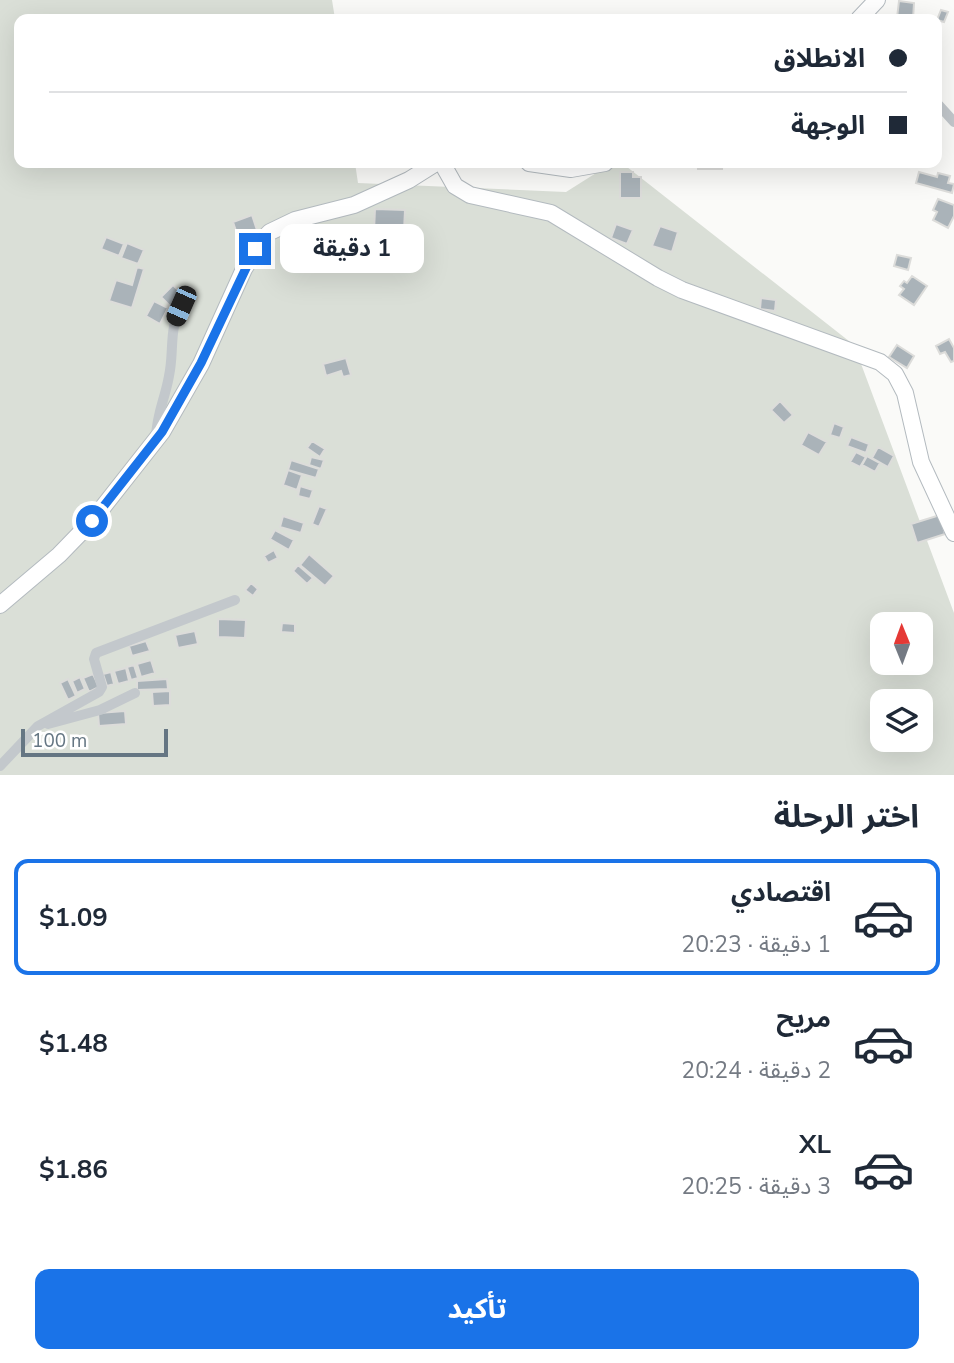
<!DOCTYPE html>
<html lang="ar">
<meta charset="utf-8">
<style>
:root{--surface:#fff;--page:#f6f6f7;--text:#1f2937;--muted:#747a83;--line:#e0e1e3;--accent:#1a73e8}
body{margin:0;font-family:"Nunito Sans","Noto Sans Arabic",sans-serif;background:var(--page);color:var(--text);direction:rtl;height:100vh;display:flex;flex-direction:column;font-size:26px;white-space:nowrap}
*{box-sizing:border-box;margin:0}
p{font-size:23px;color:var(--muted)}
.icon{flex:none;width:38px;height:38px;fill:none;stroke:currentColor;stroke-width:2;stroke-linecap:round;stroke-linejoin:round}
.map{position:relative;height:775px;overflow:hidden;direction:ltr}
.sheet{display:flex;flex-direction:column;background:var(--surface);flex:1}
.sheet>*{flex:none}
.banner{position:absolute;left:14px;top:14px;width:928px;height:154px;border-radius:14px;box-shadow:0 7px 28px #0002;direction:rtl;display:grid;align-content:center;height:154px;padding:0 35px;background:var(--surface)}
.needle{width:46px;rotate:359deg}
.fabs{position:absolute;left:870px;top:612px;display:grid;gap:14px}
.fabs a{display:grid;place-items:center;width:63px;height:63px;border-radius:14px;background:var(--surface);box-shadow:0 7px 28px #0002;font-size:35px}
.scale{position:absolute;left:21px;bottom:18px;width:147px;box-sizing:border-box;padding-left:7px;border:4px solid #657683;border-top:0;font-size:19px;line-height:24px;white-space:nowrap;color:#657683;-webkit-text-stroke:5px #fff;paint-order:stroke}
.end{position:absolute;width:32px;height:32px;margin:-16px;border:9px solid #1a73e8;background:#fff;box-shadow:0 0 0 4px #fff}
.from{border-radius:50%}
.bubble{position:absolute;height:49px;border-radius:14px;background:var(--surface);box-shadow:0 7px 28px #0002;font-size:23px;font-weight:700;line-height:49px;text-align:center;direction:rtl}
.car{position:absolute;width:21px;height:42px;margin:-21px -10px;border-radius:9px;box-shadow:0 0 5px 2px #0007;background:linear-gradient(#222 24%,#8ab4d8 0 40%,#222 0 76%,#8ab4d8 0 86%,#222 0)}
.banner b{display:flex;align-items:center;gap:24px;height:66px;font-size:26px}
.banner b+b{border-top:2px solid var(--line)}
.banner i{width:18px;height:18px;background:var(--text)}
ul{padding:0;list-style:none}
li{display:flex;align-items:center;gap:21px;height:116px;margin:0 14px 10px;padding:0 21px;border:4px solid transparent;border-radius:14px}
li div{flex:1}
li b{display:block;font-size:26px}
li em{font-style:normal;font-weight:700}
li.current{border-color:var(--accent)}
li>.icon{width:63px;height:63px;stroke-width:1.5}
h2{padding:0 35px;font-size:32px;line-height:84px}
.button{display:flex;gap:14px;margin-top:auto;padding:14px 35px}
.button a{flex:1;height:80px;border-radius:14px;background:var(--accent);color:#fff;font-size:28px;font-weight:700;line-height:80px;text-align:center}
.map>svg:first-child{display:block}
.green{fill:#dadfd7;fill-rule:evenodd}
.building{fill:#aab3b9;stroke:#dcdcda;stroke-width:2}
.lines{fill:none;stroke-linecap:round;stroke-linejoin:round}
.secondary-casing{stroke:#b3babf;stroke-width:18}
.street{stroke:#c3c8cc;stroke-width:10}
.secondary{stroke:#fff;stroke-width:16}
.route{stroke:#1a73e8;stroke-width:9}
</style>
<div class="map">
<svg width="954" height="775" viewBox="0 0 954 775">
<rect width="100%" height="100%" fill="#fafaf8"/>
<path class="green" d="M 0,0 L 332,0 L 335,19 L 19,19 L 19,163 L 355,163 L 358,183 L 566,192 L 612,163 L 622,163 L 854,345 L 954,613 L 954,775 L 0,775 ZM 882,625 L 920,625 L 920,663 L 882,663 ZM 882,702 L 920,702 L 920,740 L 882,740 Z"/>
<path class="building" d="M 899,1 L 914,3 L 913,19 L 897,18 Z
M 941,10 L 948,12 L 944,22 L 937,20 Z
M 698,163 L 722,163 L 722,169 L 698,169 Z
M 620,172 L 633,172 L 633,177 L 641,177 L 641,198 L 620,198 Z
M 919,172 L 937,177 L 938,173 L 950,176 L 948,183 L 954,184 L 952,193 L 916,183 Z
M 938,199 L 954,205 L 954,216 L 948,228 L 933,220 L 937,212 L 933,210 Z
M 375,209 L 405,210 L 404,231 L 374,231 Z
M 252,215 L 257,230 L 238,237 L 233,222 Z
M 616,224 L 633,230 L 627,244 L 611,238 Z
M 660,226 L 678,232 L 672,252 L 652,246 Z
M 106,237 L 124,244 L 119,256 L 101,249 Z
M 127,243 L 144,250 L 138,264 L 121,258 Z
M 897,255 L 911,258 L 908,270 L 894,266 Z
M 137,267 L 144,269 L 132,308 L 109,301 L 116,280 L 132,285 Z
M 912,276 L 927,286 L 914,305 L 899,295 L 904,289 L 900,286 L 904,281 L 907,283 Z
M 173,285 L 184,296 L 172,308 L 161,297 Z
M 761,298 L 776,300 L 775,311 L 760,309 Z
M 154,301 L 168,308 L 160,324 L 146,316 Z
M 949,339 L 954,348 L 954,361 L 951,362 L 945,352 L 940,354 L 936,346 Z
M 897,345 L 914,356 L 907,368 L 889,357 Z
M 346,358 L 351,375 L 343,377 L 341,371 L 326,376 L 323,364 Z
M 780,401 L 793,415 L 784,423 L 771,410 Z
M 834,423 L 844,427 L 840,438 L 830,435 Z
M 808,432 L 827,442 L 819,455 L 801,445 Z
M 851,437 L 869,444 L 866,453 L 847,446 Z
M 312,441 L 325,449 L 320,457 L 307,448 Z
M 878,447 L 894,456 L 888,467 L 872,458 Z
M 856,452 L 866,457 L 860,467 L 850,462 Z
M 867,456 L 880,463 L 875,472 L 862,465 Z
M 311,457 L 324,460 L 321,469 L 309,465 Z
M 291,460 L 319,469 L 316,478 L 288,470 Z
M 288,470 L 302,475 L 297,490 L 283,485 Z
M 300,486 L 313,490 L 310,499 L 298,496 Z
M 319,506 L 327,509 L 319,527 L 312,524 Z
M 940,515 L 945,534 L 917,543 L 911,524 Z
M 283,516 L 304,523 L 301,533 L 280,527 Z
M 275,530 L 294,540 L 289,550 L 270,539 Z
M 274,550 L 278,558 L 268,563 L 264,556 Z
M 309,554 L 334,576 L 325,586 L 300,565 Z
M 298,565 L 313,578 L 307,584 L 293,571 Z
M 251,583 L 258,589 L 253,596 L 245,590 Z
M 218,619 L 246,620 L 245,638 L 218,637 Z
M 282,623 L 295,624 L 295,633 L 281,632 Z
M 195,631 L 198,644 L 178,648 L 175,635 Z
M 146,641 L 150,651 L 132,656 L 129,646 Z
M 151,660 L 155,673 L 141,677 L 137,664 Z
M 134,665 L 138,678 L 131,680 L 127,667 Z
M 126,668 L 129,681 L 118,684 L 114,671 Z
M 111,672 L 114,684 L 107,686 L 103,674 Z
M 93,674 L 99,687 L 89,692 L 83,678 Z
M 80,677 L 85,689 L 77,693 L 72,681 Z
M 68,679 L 76,696 L 68,700 L 60,683 Z
M 167,679 L 168,689 L 137,690 L 137,681 Z
M 170,691 L 170,705 L 153,706 L 152,692 Z
M 125,711 L 126,724 L 99,726 L 98,713 Z"/>
<g class="lines">
<defs>
<path id="secondary" d="M 859,19 L 877,0
M 442,163 L 455,186 L 470,195 L 551,213 L 658,278 L 682,290 L 880,362 L 895,374 L 905,393 L 921,462 L 954,533
M 529,163 L 571,169 L 605,163
M 0,605 L 59,555 L 92,521 L 162,432 L 201,364 L 244,269 L 263,239 L 270,232 L 295,220 L 354,205 L 409,180 L 436,163"/>
</defs>
<use href="#secondary" class="secondary-casing"/>
<path class="street" d="M 936,102 L 954,122
M 156,437 C 157,412 165,399 169,376 C 175,348 167,327 185,300
M 48,724 L 100,710 L 135,693
M 0,766 L 38,726 L 99,692 L 102,687 L 94,659 L 96,653 L 235,600"/>
<use href="#secondary" class="secondary"/>
</g>
<g class="lines">
<path class="route" d="M 92,521 L 162,432 L 201,363 L 255,249"/>
</g>
</svg>
<div class="fabs">
<a><svg class="needle" viewBox="-14 -14 28 28"><path d="M0-13l5 13h-10z" fill="#e53935"/><path d="M0 13l5-13h-10z" fill="#747a83"/></svg></a>
<a><svg class="icon" aria-label="layers" viewBox="0 0 24 24"><path d="M12 4l9 5-9 5-9-5zM3 14l9 5 9-5"/></svg></a>
</div>
<div class="scale">100 m</div>
<i class="end from" style="left:92px;top:521px"></i>
<i class="end" style="left:255px;top:249px"></i>
<div class="bubble" style="left:280px;top:224px;width:144px">1 دقيقة</div>
<i class="car" style="left:181px;top:306px;rotate:204deg"></i>
<div class="banner">
<b><i class="from"></i>الانطلاق</b>
<b><i></i>الوجهة</b>
</div>
</div>
<section class="sheet">
<h2>اختر الرحلة</h2>
<ul>
<li class="current"><svg class="icon" aria-label="car" viewBox="0 0 24 24"><path d="M5 17H2v-5l4-1 3-4h7l3 4 3 1v5h-3M9 17h6M6 11h13"/><circle cx="7" cy="17" r="2"/><circle cx="17" cy="17" r="2"/></svg><div><b>اقتصادي</b><p>1 دقيقة · 20:23</p></div><em>$1.09</em></li>
<li><svg class="icon" aria-label="car" viewBox="0 0 24 24"><path d="M5 17H2v-5l4-1 3-4h7l3 4 3 1v5h-3M9 17h6M6 11h13"/><circle cx="7" cy="17" r="2"/><circle cx="17" cy="17" r="2"/></svg><div><b>مريح</b><p>2 دقيقة · 20:24</p></div><em>$1.48</em></li>
<li><svg class="icon" aria-label="car" viewBox="0 0 24 24"><path d="M5 17H2v-5l4-1 3-4h7l3 4 3 1v5h-3M9 17h6M6 11h13"/><circle cx="7" cy="17" r="2"/><circle cx="17" cy="17" r="2"/></svg><div><b>XL</b><p>3 دقيقة · 20:25</p></div><em>$1.86</em></li>
</ul>
<div class="button"><a>تأكيد</a></div>
</section>
